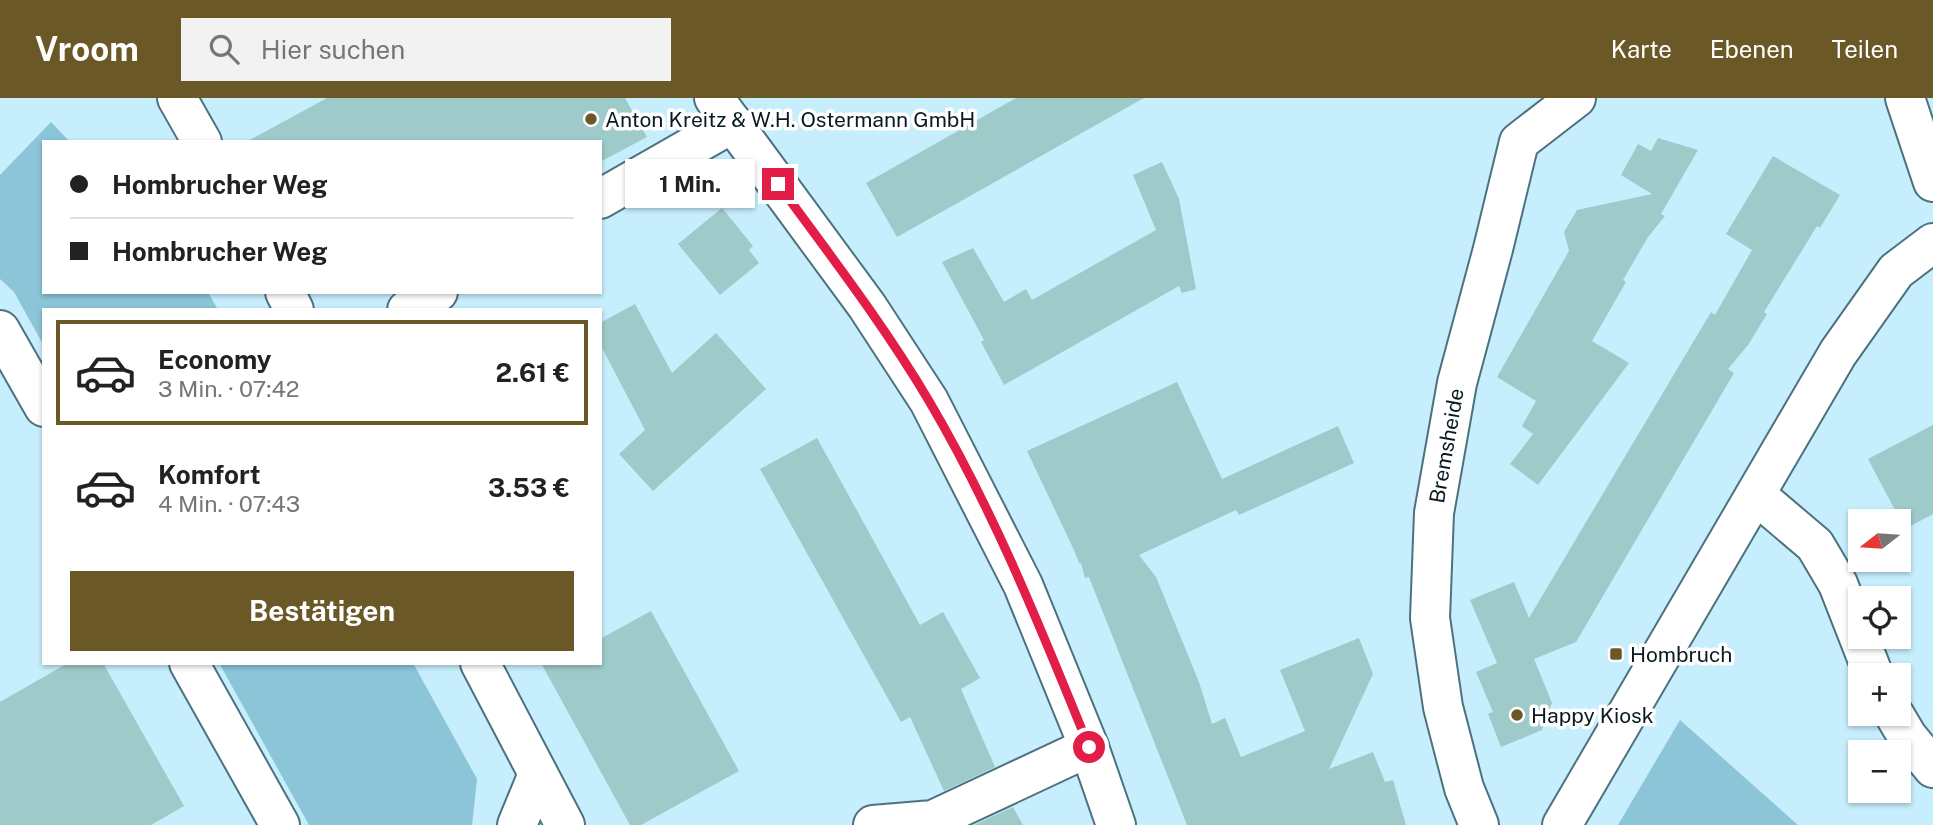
<!DOCTYPE html>
<html lang="de">
<meta charset="utf-8">
<style>
:root{--surface:#fff;--page:#f2f2f2;--text:#222;--muted:#767676;--line:#e0e0e0;--accent:#6a5826}
body{margin:0;font-family:"Public Sans",sans-serif;background:var(--page);color:var(--text);height:100vh;display:flex;flex-direction:column;font-size:26px;white-space:nowrap}
*{box-sizing:border-box;margin:0}
p{font-size:23px;color:var(--muted)}
.icon{flex:none;width:38px;height:38px;fill:none;stroke:currentColor;stroke-width:2;stroke-linecap:round;stroke-linejoin:round}
.map{position:relative;flex:1;overflow:hidden}
.side{position:absolute;left:42px;top:210px;width:560px;height:357px;display:flex;flex-direction:column;background:var(--surface);border-radius:0px;box-shadow:0 2px 5px #0004}
.side>*{flex:none}
.top-card{position:absolute;left:42px;top:42px;width:560px;height:154px;border-radius:0px;box-shadow:0 2px 5px #0004;display:grid;align-content:center;height:154px;padding:0 28px;background:var(--surface)}
.needle{width:46px;rotate:253deg}
.fabs{position:absolute;left:1848px;top:411px;display:grid;gap:14px}
.fabs a{display:grid;place-items:center;width:63px;height:63px;border-radius:0px;background:var(--surface);box-shadow:0 2px 5px #0004;font-size:35px}
.end{position:absolute;width:32px;height:32px;margin:-16px;border:9px solid #e11d48;background:#fff;box-shadow:0 0 0 4px #fff}
.from{border-radius:50%}
.bubble{position:absolute;height:49px;border-radius:0px;background:var(--surface);box-shadow:0 2px 5px #0004;font-size:23px;font-weight:700;line-height:49px;text-align:center}
.top-card b{display:flex;align-items:center;gap:24px;height:66px;font-size:26px}
.top-card b+b{border-top:2px solid var(--line)}
.top-card i{width:18px;height:18px;background:var(--text)}
ul{padding:12px 0 0;list-style:none}
li{display:flex;align-items:center;gap:21px;height:105px;margin:0 14px 10px;padding:0 14px;border:4px solid transparent;border-radius:0px}
li div{flex:1}
li b{display:block;font-size:26px}
li em{font-style:normal;font-weight:700}
li.active{border-color:var(--accent)}
li>.icon{width:63px;height:63px;stroke-width:1.5}
.primary-button{display:flex;gap:14px;margin-top:auto;padding:14px 28px}
.primary-button a{flex:1;height:80px;border-radius:0px;background:var(--accent);color:#fff;font-size:28px;font-weight:700;line-height:80px;text-align:center}
header{display:flex;align-items:center;gap:42px;box-sizing:border-box;height:98px;padding:0 35px;background:var(--accent);color:#fff}
header strong{font-size:33px}
nav{display:flex;gap:38px;margin-inline-start:auto;font-size:24px}
.search{width:490px;height:63px;background:var(--page);display:flex;align-items:center;gap:18px;box-sizing:border-box;padding:0 24px;border-radius:0px;color:var(--muted);font-size:26px}
.map>svg:first-child{display:block}
.green{fill:#8cc4d8}
.building{fill:#9fcaca}
.lines{fill:none;stroke-linecap:round;stroke-linejoin:round}
.minor-casing{stroke:#4d727f;stroke-width:42}
.minor{stroke:#fff;stroke-width:38}
.route{stroke:#e11d48;stroke-width:9}
.poi-dot{fill:#6a5826;stroke:#fff;stroke-width:2.5}
.labels{text-anchor:middle;dominant-baseline:central;stroke-width:7;stroke-linejoin:round;paint-order:stroke}
.poi-label{font-size:21px;fill:#0b1a20;stroke:#fff;text-anchor:start}
.street-label{font-size:21px;fill:#0b1a20;stroke:#fff}
</style>
<header>
<strong>Vroom</strong>
<div class="search"><svg class="icon" aria-label="search" viewBox="0 0 24 24"><circle cx="10" cy="10" r="6"/><path d="M15 15l6 6"/></svg>Hier suchen</div>
<nav><a>Karte</a><a>Ebenen</a><a>Teilen</a></nav>
</header>
<div class="map">
<svg width="1933" height="727" viewBox="0 0 1933 727">
<rect width="100%" height="100%" fill="#c6eefd"/>
<path class="green" d="M 51,24 L 70,44 L 44,44 L 44,194 L 208,194 L 218,212 L 44,212 L 44,248 L 14,194 L 0,181 L 0,77 Z
M 219,565 L 413,565 L 477,681 L 472,727 L 309,727 Z
M 1680,622 L 1798,727 L 1618,727 Z"/>
<path class="building" d="M 327,0 L 625,0 L 647,39 L 600,64 L 600,44 L 246,44 Z
M 1016,0 L 1144,0 L 897,139 L 866,85 Z
M 1658,40 L 1698,52 L 1661,116 L 1665,118 L 1648,139 L 1623,182 L 1626,184 L 1592,243 L 1629,265 L 1538,387 L 1510,366 L 1533,336 L 1522,328 L 1536,303 L 1497,279 L 1569,153 L 1564,134 L 1577,112 L 1652,96 L 1621,77 L 1638,46 L 1651,53 Z
M 1773,58 L 1840,97 L 1820,130 L 1817,128 L 1764,214 L 1767,216 L 1748,247 L 1728,271 L 1734,275 L 1576,544 L 1534,561 L 1552,605 L 1542,632 L 1501,649 L 1488,616 L 1493,614 L 1476,574 L 1497,565 L 1470,502 L 1514,484 L 1529,520 L 1711,214 L 1715,217 L 1752,152 L 1726,136 Z
M 1162,64 L 1179,101 L 1196,191 L 1182,195 L 1179,188 L 1004,287 L 981,244 L 984,242 L 942,164 L 973,150 L 1004,204 L 1026,191 L 1032,202 L 1156,132 L 1133,77 Z
M 722,110 L 753,148 L 749,152 L 759,165 L 720,197 L 678,146 Z
M 635,206 L 672,275 L 716,235 L 766,291 L 653,393 L 619,356 L 645,332 L 600,246 L 600,225 Z
M 1177,284 L 1222,381 L 1338,328 L 1354,365 L 1239,417 L 1236,412 L 1139,457 L 1156,479 L 1199,584 L 1212,626 L 1225,620 L 1241,659 L 1305,633 L 1280,572 L 1359,540 L 1373,576 L 1329,671 L 1373,654 L 1385,684 L 1393,682 L 1406,727 L 1187,727 L 1089,479 L 1085,480 L 1081,465 L 1079,465 L 1074,452 L 1027,353 Z
M 1933,327 L 1933,416 L 1905,431 L 1868,361 Z
M 817,340 L 920,527 L 943,514 L 980,580 L 961,591 L 995,669 L 944,693 L 910,619 L 901,624 L 760,371 Z
M 651,513 L 739,673 L 641,727 L 630,727 L 541,565 L 600,565 L 600,541 Z
M 68,565 L 103,565 L 184,708 L 151,727 L 0,727 L 0,604 Z
M 1013,709 L 1023,727 L 974,727 Z"/>
<g class="lines">
<defs>
<g id="minor">
<path d="M 177,0 L 202,44"/>
<path d="M 714,0 L 867,208 L 929,303 L 1023,487 L 1089,649 L 1116,727"/>
<path d="M 1905,0 L 1933,84"/>
<path d="M 600,101 L 733,25"/>
<path d="M 285,194 L 294,212"/>
<path d="M 407,212 L 438,194"/>
<path d="M 0,232 L 44,309"/>
<path d="M 1756,397 L 1815,447 L 1838,486 L 1874,578"/>
<path d="M 189,565 L 280,727"/>
<path d="M 480,565 L 565,727"/>
<path d="M 1894,616 L 1907,638 L 1933,670"/>
<path d="M 517,727 L 538,676"/>
<path d="M 873,727 L 933,722 L 1089,649"/>
<path id="s1" d="M 1479,727 L 1464,690 L 1443,609 L 1430,520 L 1434,415 L 1457,285 L 1493,151 L 1519,44 L 1576,0"/>
<path d="M 1562,727 L 1838,255 L 1896,173 L 1933,145"/>
</g>
</defs>
<use href="#minor" class="minor-casing"/>
<use href="#minor" class="minor"/>
</g>
<g class="lines">
<path class="route" d="M 778,86 C 830,157 884,227 929,303 C 994,413 1041,531 1089,649"/>
</g>
<g class="poi-dot">
<circle cx="591" cy="21" r="7"/>
<rect x="1609" y="549" width="14" height="14" rx="3.5"/>
<circle cx="1517" cy="617" r="7"/>
</g>
<g class="labels">
<g class="poi-label">
<text x="605" y="21">Anton Kreitz &amp; W.H. Ostermann GmbH</text>
<text x="1630" y="556">Hombruch</text>
<text x="1531" y="617">Happy Kiosk</text>
</g>
<g class="street-label">
<text stroke="none"><textPath href="#s1" startOffset="387">Bremsheide</textPath></text>
</g>
</g>
</svg>
<div class="fabs">
<a><svg class="needle" viewBox="-14 -14 28 28"><path d="M0-13l5 13h-10z" fill="#e53935"/><path d="M0 13l5-13h-10z" fill="#767676"/></svg></a>
<a><svg class="icon" aria-label="locate" viewBox="0 0 24 24"><circle cx="12" cy="12" r="6"/><path d="M12 2v4M12 18v4M2 12h4M18 12h4"/></svg></a>
<a>+</a>
<a>−</a>
</div>
<i class="end from" style="left:1089px;top:649px"></i>
<i class="end" style="left:778px;top:86px"></i>
<div class="bubble" style="left:625px;top:61px;width:130px">1 Min.</div>
<div class="top-card">
<b><i class="from"></i>Hombrucher Weg</b>
<b><i></i>Hombrucher Weg</b>
</div>
<section class="side">
<ul>
<li class="active"><svg class="icon" aria-label="car" viewBox="0 0 24 24"><path d="M5 17H2v-5l4-1 3-4h7l3 4 3 1v5h-3M9 17h6M6 11h13"/><circle cx="7" cy="17" r="2"/><circle cx="17" cy="17" r="2"/></svg><div><b>Economy</b><p>3 Min. · 07:42</p></div><em>2.61 €</em></li>
<li><svg class="icon" aria-label="car" viewBox="0 0 24 24"><path d="M5 17H2v-5l4-1 3-4h7l3 4 3 1v5h-3M9 17h6M6 11h13"/><circle cx="7" cy="17" r="2"/><circle cx="17" cy="17" r="2"/></svg><div><b>Komfort</b><p>4 Min. · 07:43</p></div><em>3.53 €</em></li>
</ul>
<div class="primary-button"><a>Bestätigen</a></div>
</section>
</div>
